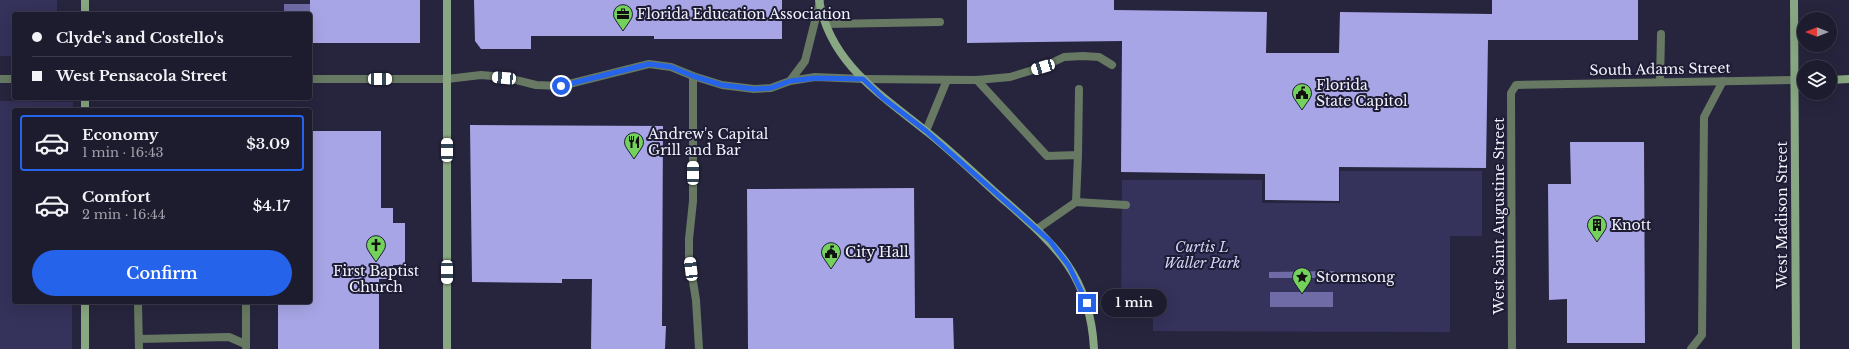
<!DOCTYPE html>
<meta charset="utf-8">
<style>
:root{--surface:#1d1c2e;--page:#2a293a;--text:#f1f3f6;--muted:#a0a1aa;--line:#3b3a4a;--accent:#2563eb}
body{margin:0;font-family:"Libre Baskerville",serif;background:var(--page);color:var(--text);height:100vh;display:flex;flex-direction:column;font-size:15px;white-space:nowrap}
*{box-sizing:border-box;margin:0}
p{font-size:13px;color:var(--muted)}
.icon{flex:none;width:22px;height:22px;fill:none;stroke:currentColor;stroke-width:2;stroke-linecap:round;stroke-linejoin:round}
.map{position:relative;flex:1;overflow:hidden}
.drawer{position:absolute;left:12px;top:108px;width:300px;height:196px;display:flex;flex-direction:column;background:var(--surface);border-radius:4px;box-shadow:0 4px 16px #0002,0 0 0 1px var(--line)}
.drawer>*{flex:none}
.top-card{position:absolute;left:12px;top:12px;width:300px;height:88px;border-radius:4px;box-shadow:0 4px 16px #0002,0 0 0 1px var(--line);display:grid;align-content:center;height:88px;padding:0 20px;background:var(--surface)}
.needle{width:26px;rotate:270deg}
.buttons{position:absolute;left:1797px;top:12px;display:grid;gap:8px}
.buttons a{display:grid;place-items:center;width:40px;height:40px;border-radius:50%;background:var(--surface);box-shadow:0 4px 16px #0002,0 0 0 1px var(--line);font-size:20px}
.end{position:absolute;width:18px;height:18px;margin:-9px;border:5px solid #2563eb;background:#fff;box-shadow:0 0 0 2px #fff}
.from{border-radius:50%}
.bubble{position:absolute;height:28px;border-radius:14px;background:var(--surface);box-shadow:0 4px 16px #0002,0 0 0 1px var(--line);font-size:13px;font-weight:600;line-height:28px;text-align:center}
.car{position:absolute;width:12px;height:24px;margin:-12px -6px;border-radius:5px;box-shadow:0 0 3px 1px #0007;background:linear-gradient(#fff 24%,#345 0 40%,#fff 0 76%,#345 0 86%,#fff 0)}
.top-card b{display:flex;align-items:center;gap:14px;height:38px;font-size:15px}
.top-card b+b{border-top:1px solid var(--line)}
.top-card i{width:10px;height:10px;background:var(--text)}
ul{padding:7px 0 0;list-style:none}
li{display:flex;align-items:center;gap:12px;height:56px;margin:0 8px 6px;padding:0 12px;border:2px solid transparent;border-radius:4px}
li div{flex:1}
li b{display:block;font-size:15px}
li em{font-style:normal;font-weight:600}
li.selected{border-color:var(--accent)}
li>.icon{width:36px;height:36px;stroke-width:1.5}
.action{display:flex;gap:8px;margin-top:auto;padding:8px 20px}
.action a{flex:1;height:46px;border-radius:24px;background:var(--accent);color:#fff;font-size:16px;font-weight:600;line-height:46px;text-align:center}
.map>svg:first-child{display:block}
.green{fill:#35325b}
.water{fill:#6e6ba6}
.building{fill:#a7a5e5}
.lines{fill:none;stroke-linecap:round;stroke-linejoin:round}
.lane{stroke:#677962;stroke-width:8}
.street{stroke:#677962;stroke-width:8}
.secondary{stroke:#89a782;stroke-width:8}
.route{stroke:#2563eb;stroke-width:5}
.labels{text-anchor:middle;dominant-baseline:central;stroke-width:4;stroke-linejoin:round;paint-order:stroke}
.poi-label{font-size:14px;fill:#f3f3fd;stroke:#1d1c34;text-anchor:start}
.street-label{font-size:14px;fill:#f3f3fd;stroke:#1d1c34}
.park-label{font-size:14px;font-style:italic;fill:#d2d2f6;stroke:#1d1c34}
</style>
<div class="map">
<svg width="1849" height="349" viewBox="0 0 1849 349">
<rect width="100%" height="100%" fill="#27253e"/>
<path class="green" d="M 0,0 L 57,0 L 57,14 L 14,14 L 14,56 L 0,56 Z
M 0,101 L 73,102 L 73,110 L 14,110 L 14,302 L 72,302 L 72,349 L 0,349 Z
M 1340,171 L 1482,171 L 1482,236 L 1450,236 L 1450,332 L 1153,331 L 1153,316 L 1121,315 L 1122,180 L 1262,180 L 1262,203 L 1340,203 Z"/>
<path class="water" d="M 284,4 L 318,4 L 310,14 L 284,14 Z
M 1334,271 L 1334,278 L 1269,278 L 1269,272 Z
M 1270,292 L 1333,292 L 1333,307 L 1270,307 Z"/>
<path class="building" d="M 310,0 L 420,0 L 420,43 L 310,43 Z
M 474,0 L 782,0 L 782,39 L 654,39 L 654,36 L 531,36 L 531,49 L 481,49 L 475,41 Z
M 967,0 L 1114,0 L 1114,10 L 1267,12 L 1266,53 L 1339,53 L 1340,12 L 1492,14 L 1492,0 L 1638,0 L 1638,40 L 1488,40 L 1486,168 L 1339,167 L 1339,201 L 1265,200 L 1265,174 L 1121,172 L 1122,41 L 967,43 Z
M 470,125 L 663,126 L 662,326 L 666,326 L 665,349 L 591,349 L 592,279 L 562,279 L 562,283 L 472,282 Z
M 310,131 L 381,131 L 381,208 L 393,208 L 393,223 L 405,223 L 405,265 L 393,265 L 393,279 L 379,279 L 379,349 L 278,349 L 278,302 L 310,302 Z
M 1570,142 L 1644,142 L 1645,343 L 1567,343 L 1567,299 L 1549,300 L 1548,184 L 1571,184 Z
M 914,188 L 915,318 L 953,318 L 954,349 L 748,349 L 747,189 Z"/>
<g class="lines">
<path class="lane" d="M 826,24 L 940,22
M 863,79 L 977,80 L 1010,77 L 1043,67 L 1064,57 L 1083,56 L 1099,57 L 1112,65
M 977,80 L 1047,156 L 1078,155
M 1660,82 L 1661,34
M 926,131 L 947,80
M 1076,202 L 1078,155 L 1079,89
M 1037,229 L 1076,202 L 1126,205
M 246,302 L 246,348
M 138,304 L 139,349
M 139,339 L 229,337 L 245,344
M 1691,349 L 1702,335 L 1704,117 L 1723,81"/>
<path class="street" d="M 693,76 L 693,201 L 689,239 L 689,257 L 696,300 L 699,349
M 0,79 L 14,79
M 310,79 L 447,79 L 481,75 L 504,77 L 536,85 L 561,86 L 649,64 L 671,67 L 693,76 L 722,85 L 754,89 L 771,88 L 790,81 L 815,77 L 863,79
M 790,81 L 805,61 L 820,1
M 1512,349 L 1511,93 L 1516,85 L 1795,80"/>
<path class="secondary" d="M 85,0 L 85,14
M 447,0 L 447,349
M 819,0 C 830,63 880,94 926,131 C 950,150 973,172 996,193 C 1050,241 1090,270 1094,349
M 1794,0 L 1796,349
M 1795,80 L 1804,80
M 1830,80 L 1849,79
M 85,98 L 85,110
M 85,349 L 85,302"/>
</g>
<g class="lines">
<path class="route" d="M 561,86 L 649,64 L 671,67 L 693,76 L 722,85 L 754,89 L 771,88 L 790,81 L 815,78 L 863,79 L 883,98 L 926,131 L 1050,241 L 1069,266 L 1087,303"/>
</g>
<defs>
<symbol id="office-pin" viewBox="-11 -11 22 30"><path d="M0 17L-7.5 6A9.5 9.5 0 1 1 7.5 6Z" fill="#74d25c" stroke="#1d1c34"/><path d="M-6-3h4V-5.5h4V-3h4V5H-6ZM-1-4.5V-3h2v-1.5ZM-6 0V1H6V0Z" fill="#111"/></symbol>
<symbol id="civic-pin" viewBox="-11 -11 22 30"><path d="M0 17L-7.5 6A9.5 9.5 0 1 1 7.5 6Z" fill="#74d25c" stroke="#1d1c34"/><path d="M-.6-6.5H3V-4.5H.6V-3L4-1V1h2V6H-6V1h2V-1L-.6-3ZM-1.2 2.5V6h2.4V2.5Z" fill="#111"/></symbol>
<symbol id="restaurant-pin" viewBox="-11 -11 22 30"><path d="M0 17L-7.5 6A9.5 9.5 0 1 1 7.5 6Z" fill="#74d25c" stroke="#1d1c34"/><path d="M-5-6h1v4h1v-4h1v4h1v-4h1v5L-1.5 .5V6h-2V.5L-5-1ZM5-6V6H3V1.5H1.5Q1.5-4 5-6Z" fill="#111"/></symbol>
<symbol id="building-pin" viewBox="-11 -11 22 30"><path d="M0 17L-7.5 6A9.5 9.5 0 1 1 7.5 6Z" fill="#74d25c" stroke="#1d1c34"/><path d="M-4-6H4V6H1V3H-1V6H-4ZM-2.5-4.3h1.7v1.8h-1.7ZM.8-4.3h1.7v1.8H.8ZM-2.5-1h1.7V.8h-1.7ZM.8-1h1.7V.8H.8Z" fill="#111"/></symbol>
<symbol id="church-pin" viewBox="-11 -11 22 30"><path d="M0 17L-7.5 6A9.5 9.5 0 1 1 7.5 6Z" fill="#74d25c" stroke="#1d1c34"/><path d="M-1.2-6h2.4v3.5h3.3v2.4h-3.3V6h-2.4V-.1h-3.3v-2.4h3.3Z" fill="#111"/></symbol>
<symbol id="sight-pin" viewBox="-11 -11 22 30"><path d="M0 17L-7.5 6A9.5 9.5 0 1 1 7.5 6Z" fill="#74d25c" stroke="#1d1c34"/><path d="M0-6L1.8-2.2L6-1.7L2.9 1.2L3.7 5.4L0 3.3L-3.7 5.4L-2.9 1.2L-6-1.7L-1.8-2.2Z" fill="#111"/></symbol>
</defs>
<g fill-rule="evenodd">
<use href="#office-pin" x="612" y="3" width="22" height="30"/>
<use href="#civic-pin" x="1291" y="82" width="22" height="30"/>
<use href="#restaurant-pin" x="623" y="131" width="22" height="30"/>
<use href="#building-pin" x="1586" y="214" width="22" height="30"/>
<use href="#church-pin" x="365" y="234" width="22" height="30"/>
<use href="#civic-pin" x="820" y="241" width="22" height="30"/>
<use href="#sight-pin" x="1291" y="266" width="22" height="30"/>
</g>
<g class="labels">
<g class="poi-label">
<text x="637" y="14">Florida Education Association</text>
<text x="1316" y="85">Florida<tspan x="1316" dy="16">State Capitol</tspan></text>
<text x="648" y="134">Andrew's Capital<tspan x="648" dy="16">Grill and Bar</tspan></text>
<text x="1611" y="225">Knott</text>
<text x="845" y="252">City Hall</text>
<text x="376" y="271" text-anchor="middle">First Baptist<tspan x="376" dy="16">Church</tspan></text>
<text x="1316" y="277">Stormsong</text>
</g>
<g class="street-label">
<text transform="translate(1660 69) rotate(-1)">South Adams Street</text>
<text transform="translate(1782 215) rotate(-90)">West Madison Street</text>
<text transform="translate(1499 216) rotate(-90)">West Saint Augustine Street</text>
</g>
<g class="park-label">
<text x="1202" y="247">Curtis L<tspan x="1202" dy="16">Waller Park</tspan></text>
</g>
</g>
</svg>
<div class="buttons">
<a><svg class="needle" viewBox="-14 -14 28 28"><path d="M0-13l5 13h-10z" fill="#e53935"/><path d="M0 13l5-13h-10z" fill="#a0a1aa"/></svg></a>
<a><svg class="icon" aria-label="layers" viewBox="0 0 24 24"><path d="M12 4l9 5-9 5-9-5zM3 14l9 5 9-5"/></svg></a>
</div>
<i class="end from" style="left:561px;top:86px"></i>
<i class="end" style="left:1087px;top:303px"></i>
<div class="bubble" style="left:1101px;top:289px;width:66px">1 min</div>
<i class="car" style="left:1043px;top:67px;rotate:253deg"></i>
<i class="car" style="left:504px;top:78px;rotate:275deg"></i>
<i class="car" style="left:380px;top:79px;rotate:90deg"></i>
<i class="car" style="left:447px;top:150px;rotate:0deg"></i>
<i class="car" style="left:693px;top:173px;rotate:0deg"></i>
<i class="car" style="left:691px;top:269px;rotate:353deg"></i>
<i class="car" style="left:447px;top:272px;rotate:180deg"></i>
<div class="top-card">
<b><i class="from"></i>Clyde's and Costello's</b>
<b><i></i>West Pensacola Street</b>
</div>
<section class="drawer">
<ul>
<li class="selected"><svg class="icon" aria-label="car" viewBox="0 0 24 24"><path d="M5 17H2v-5l4-1 3-4h7l3 4 3 1v5h-3M9 17h6M6 11h13"/><circle cx="7" cy="17" r="2"/><circle cx="17" cy="17" r="2"/></svg><div><b>Economy</b><p>1 min · 16:43</p></div><em>$3.09</em></li>
<li><svg class="icon" aria-label="car" viewBox="0 0 24 24"><path d="M5 17H2v-5l4-1 3-4h7l3 4 3 1v5h-3M9 17h6M6 11h13"/><circle cx="7" cy="17" r="2"/><circle cx="17" cy="17" r="2"/></svg><div><b>Comfort</b><p>2 min · 16:44</p></div><em>$4.17</em></li>
</ul>
<div class="action"><a>Confirm</a></div>
</section>
</div>
